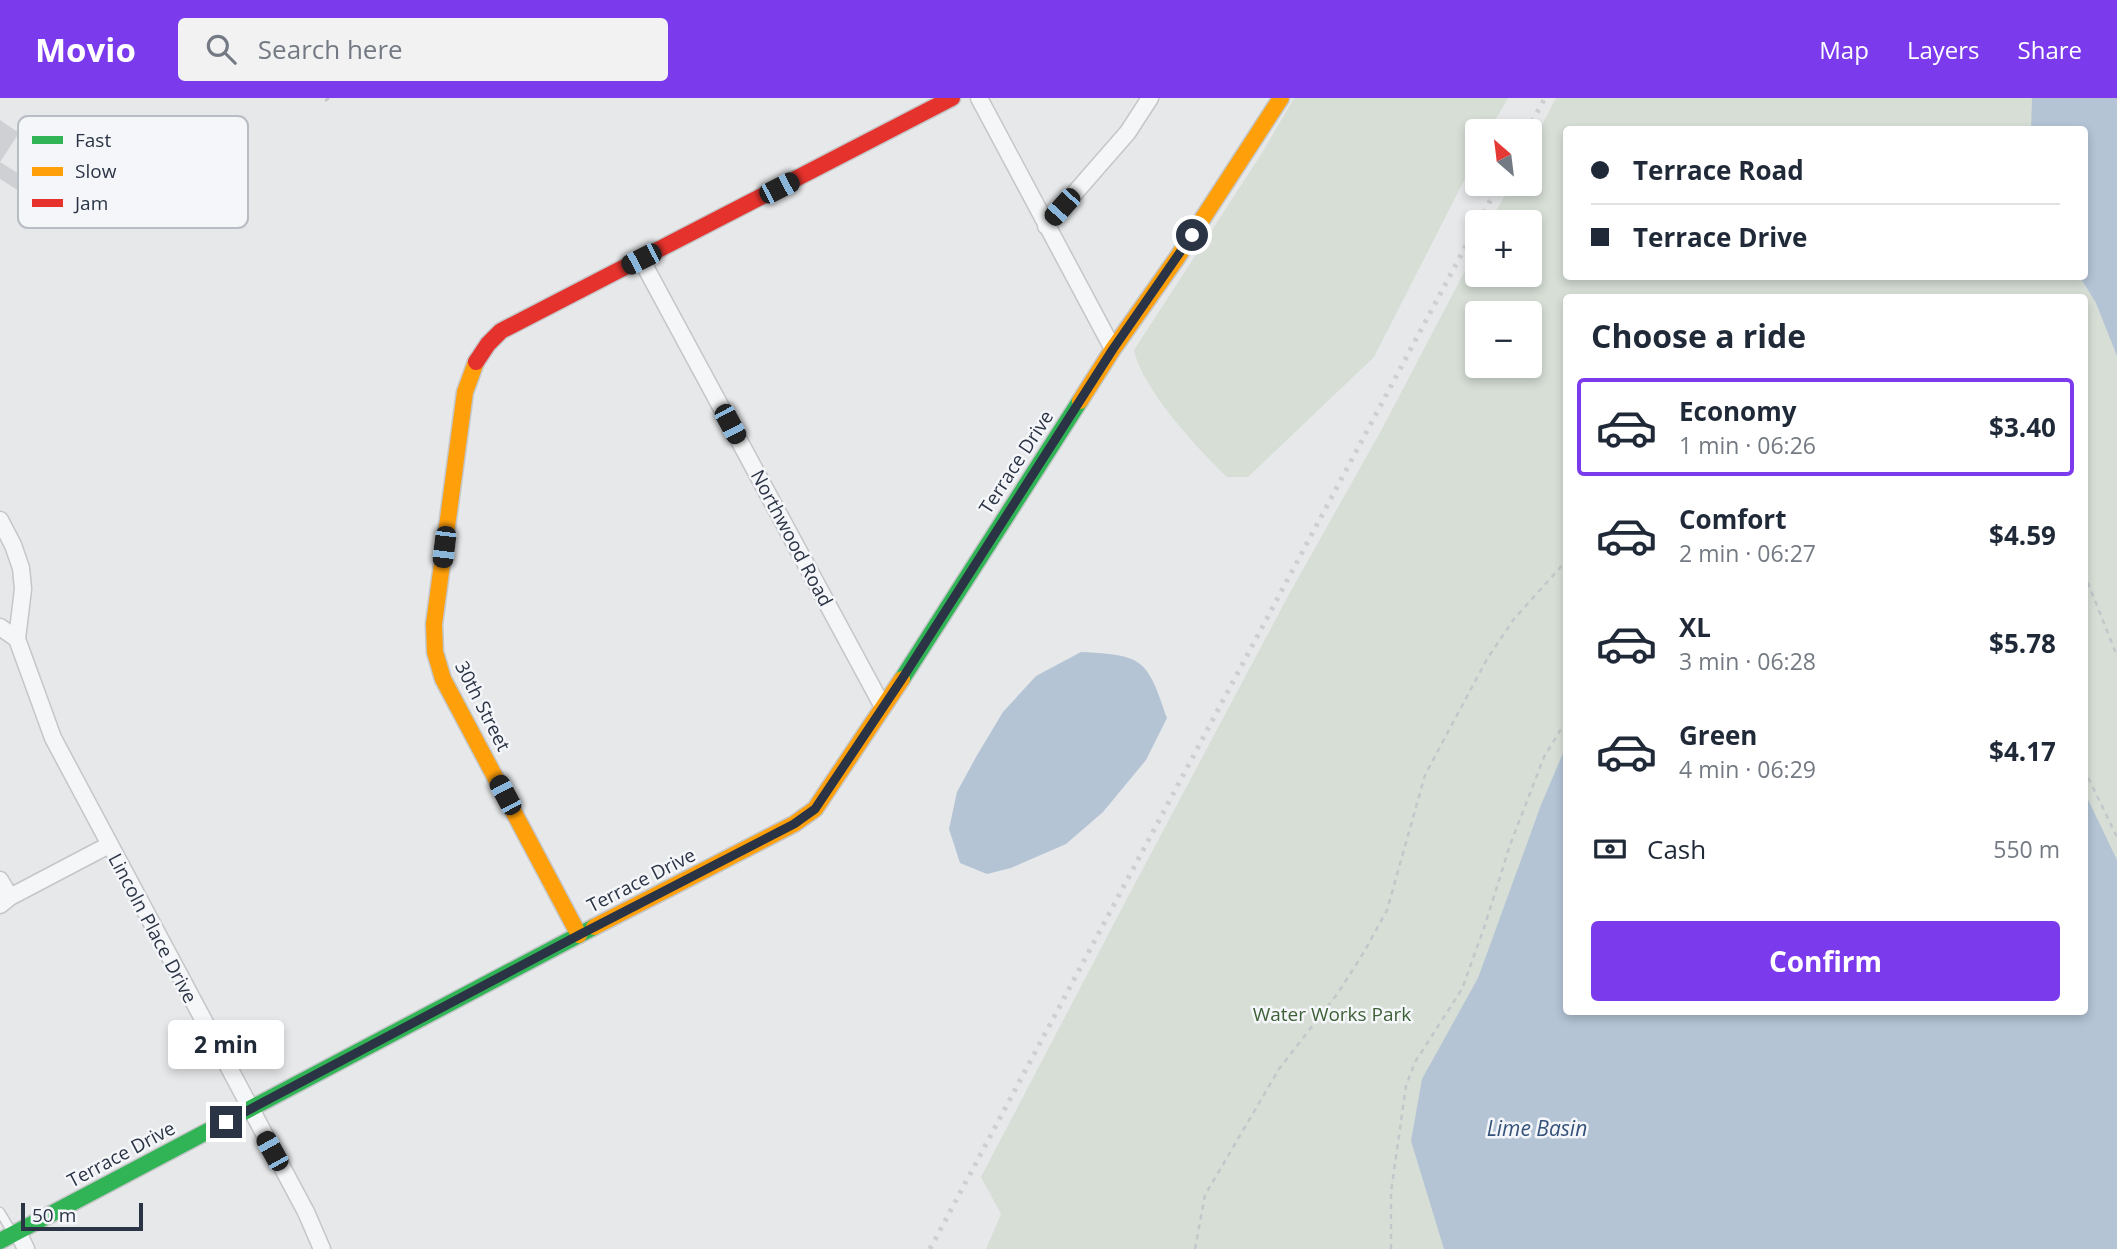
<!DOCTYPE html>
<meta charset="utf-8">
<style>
:root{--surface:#fff;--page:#f2f2f3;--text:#1f2937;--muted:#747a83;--line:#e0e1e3;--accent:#7c3aed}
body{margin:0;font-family:"Open Sans",sans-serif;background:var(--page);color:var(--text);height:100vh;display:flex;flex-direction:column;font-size:26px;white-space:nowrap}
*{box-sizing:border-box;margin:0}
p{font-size:23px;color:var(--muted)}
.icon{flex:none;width:38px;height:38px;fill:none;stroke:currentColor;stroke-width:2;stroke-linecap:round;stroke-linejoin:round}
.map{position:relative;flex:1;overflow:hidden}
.sheet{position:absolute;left:1563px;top:196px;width:525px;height:721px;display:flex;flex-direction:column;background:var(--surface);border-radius:7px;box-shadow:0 4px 10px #0003}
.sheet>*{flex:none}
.guide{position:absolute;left:1563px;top:28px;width:525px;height:154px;border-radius:7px;box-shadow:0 4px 10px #0003;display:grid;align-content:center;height:154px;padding:0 28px;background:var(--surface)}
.needle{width:46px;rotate:332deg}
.controls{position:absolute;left:1465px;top:21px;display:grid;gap:14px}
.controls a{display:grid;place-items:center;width:77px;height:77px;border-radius:7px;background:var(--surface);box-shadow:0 4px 10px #0003;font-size:35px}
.scale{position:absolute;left:21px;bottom:18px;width:122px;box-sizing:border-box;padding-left:7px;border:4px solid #2b3445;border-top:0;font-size:19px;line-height:24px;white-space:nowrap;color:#2b3445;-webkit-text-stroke:5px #f4f6f9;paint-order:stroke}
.end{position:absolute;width:32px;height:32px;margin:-16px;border:9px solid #2b3445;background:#fff;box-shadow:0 0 0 4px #fff}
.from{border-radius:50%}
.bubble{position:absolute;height:49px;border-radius:7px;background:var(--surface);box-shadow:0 4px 10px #0003;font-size:23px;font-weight:700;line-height:49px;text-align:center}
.car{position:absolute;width:21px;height:42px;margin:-21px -10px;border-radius:9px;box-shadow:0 0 5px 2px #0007;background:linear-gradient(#222 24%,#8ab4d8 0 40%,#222 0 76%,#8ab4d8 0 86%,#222 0)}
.guide b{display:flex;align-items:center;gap:24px;height:66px;font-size:26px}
.guide b+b{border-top:2px solid var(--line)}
.guide i{width:18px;height:18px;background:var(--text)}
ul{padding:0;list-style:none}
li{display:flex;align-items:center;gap:21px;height:98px;margin:0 14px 10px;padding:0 14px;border:4px solid transparent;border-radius:7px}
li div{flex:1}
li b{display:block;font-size:26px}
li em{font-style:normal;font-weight:700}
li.selected{border-color:var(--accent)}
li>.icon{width:63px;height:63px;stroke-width:1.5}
h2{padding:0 28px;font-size:32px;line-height:84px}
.pay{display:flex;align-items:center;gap:18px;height:77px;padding:0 28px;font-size:26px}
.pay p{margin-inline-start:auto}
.primary-button{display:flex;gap:14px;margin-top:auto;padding:14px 28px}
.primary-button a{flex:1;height:80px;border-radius:7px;background:var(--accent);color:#fff;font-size:28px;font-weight:700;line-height:80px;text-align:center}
header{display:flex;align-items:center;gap:42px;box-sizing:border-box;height:98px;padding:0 35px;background:var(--accent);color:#fff}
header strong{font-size:33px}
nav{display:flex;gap:38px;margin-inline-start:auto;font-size:24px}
.search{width:490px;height:63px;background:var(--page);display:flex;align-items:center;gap:18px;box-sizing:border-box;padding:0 24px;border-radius:7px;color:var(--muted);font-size:26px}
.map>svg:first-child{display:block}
.green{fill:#d6ded6;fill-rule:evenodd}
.water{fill:#b4c4d5}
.building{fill:#ced0d3}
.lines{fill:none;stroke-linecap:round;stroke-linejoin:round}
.lane-casing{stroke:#c4c6c8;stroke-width:11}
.street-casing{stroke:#c4c6c8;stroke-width:19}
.fast-casing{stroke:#c4c6c8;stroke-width:19}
.slow-casing{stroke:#c4c6c8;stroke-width:19}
.jam-casing{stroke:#c4c6c8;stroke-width:19}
.path{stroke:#c5c6ca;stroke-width:2.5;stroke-dasharray:5 5;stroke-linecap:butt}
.lane{stroke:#f5f6f7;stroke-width:8}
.street{stroke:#f5f6f7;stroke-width:16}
.fast{stroke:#30b455;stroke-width:16}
.slow{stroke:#ff9f0a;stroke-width:16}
.jam{stroke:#e5322d;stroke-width:16}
.rail{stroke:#cecfd2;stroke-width:5;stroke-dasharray:3.5 7;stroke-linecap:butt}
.route{stroke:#2b3445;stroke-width:9}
.labels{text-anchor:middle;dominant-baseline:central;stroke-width:5;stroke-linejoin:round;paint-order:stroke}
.street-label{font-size:19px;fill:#2b3445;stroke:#f4f6f9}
.park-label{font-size:19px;fill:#3f6138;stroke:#f4f6f9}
.water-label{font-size:21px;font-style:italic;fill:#34527a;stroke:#f4f6f9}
.key{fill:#f4f6f9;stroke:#b8bcc3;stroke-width:2}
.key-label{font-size:19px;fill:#2b3445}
</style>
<header>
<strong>Movio</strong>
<div class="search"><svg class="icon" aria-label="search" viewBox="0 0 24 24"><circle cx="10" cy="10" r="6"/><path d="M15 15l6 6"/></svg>Search here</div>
<nav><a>Map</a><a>Layers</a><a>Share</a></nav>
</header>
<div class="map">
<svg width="2117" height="1151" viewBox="0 0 2117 1151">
<rect width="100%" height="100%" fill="#e6e8ea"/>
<path class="green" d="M 1294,0 L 1508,0 L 1489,33 L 1477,33 L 1477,57 L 1374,259 L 1248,379 L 1227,379 C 1198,351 1142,291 1134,252 L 1262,55 Z
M 1556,0 L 2117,0 L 2117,1151 L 986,1151 L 1001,1116 L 981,1079 L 1129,797 L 1287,500 L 1382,331 L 1477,150 L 1477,177 L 1530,177 L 1530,124 L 1490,124 L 1511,86 L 1530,86 L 1530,50 ZM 1566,32 L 2084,32 L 2084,178 L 1566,178 ZM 1566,200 L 2084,200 L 2084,914 L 1566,914 ZM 1477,215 L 1530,215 L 1530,268 L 1477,268 Z"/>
<path class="water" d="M 2032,0 L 2117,0 L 2117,258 L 2096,205 L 2080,179 L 2084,178 L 2084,32 L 2031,31 Z
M 1081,554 C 1144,557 1147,561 1167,620 L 1146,662 L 1103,714 L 1066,746 L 1011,770 L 987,776 L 960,765 L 949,731 L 957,694 L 976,659 L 1003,614 L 1036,578 Z
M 1566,648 L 1566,914 L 2084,914 L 2084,693 L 2117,762 L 2117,1151 L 1444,1151 L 1411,1043 L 1422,981 L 1478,880 L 1541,707 Z"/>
<path class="building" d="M 0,22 L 19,35 L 0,64 L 27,81 L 19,93 L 0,81 Z"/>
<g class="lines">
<defs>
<path id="lane" d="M 0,1114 L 12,1134"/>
<path id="street" d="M 979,0 L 1113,251
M 1046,128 L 1128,34 L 1150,0
M 641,161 L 883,609
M 0,422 L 13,447 L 21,470 L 23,491 L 17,541 L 53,640 L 306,1114 L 322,1151
M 0,529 L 17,541
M 0,782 L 10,799
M 0,807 L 10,799 L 109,747
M 18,1134 L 26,1151"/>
<path id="fast" d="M 902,581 L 1080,303
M 0,1143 L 594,829"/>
<path id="slow" d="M 476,264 L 465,294 L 434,526 L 435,554 L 443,581 L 579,837
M 1080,303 L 1113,251 L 1177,160 L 1281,0
M 594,829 L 794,726 L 815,711 L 902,581"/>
<path id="jam" d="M 476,264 L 488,246 L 501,233 L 952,0"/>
</defs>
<use href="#lane" class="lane-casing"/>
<use href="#street" class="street-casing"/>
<use href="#fast" class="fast-casing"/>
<use href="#slow" class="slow-casing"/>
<use href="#jam" class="jam-casing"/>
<path class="path" d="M 325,3 L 329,0
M 2084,475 L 2117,558
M 2084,671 L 2117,739
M 1195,1151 L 1205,1097 L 1279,971 L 1338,895 L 1364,854 L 1387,812 L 1425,677 L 1487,561 L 1514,521 L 1566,463
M 1391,1151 L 1391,1094 L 1406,988 L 1415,964 L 1462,891 L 1485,827 L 1510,747 L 1544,659 L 1566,623"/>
<use href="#lane" class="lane"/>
<use href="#street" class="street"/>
<use href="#fast" class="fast"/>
<use href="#slow" class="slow"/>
<use href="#jam" class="jam"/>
<path class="rail" d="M 1527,33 L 1545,0
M 1479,124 L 1499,86
M 930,1151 L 1477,127"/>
</g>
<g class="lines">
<path class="route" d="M 226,1024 L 579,837 L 794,726 L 815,711 L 902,581 L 1113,251 L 1192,137"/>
</g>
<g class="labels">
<g class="street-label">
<text transform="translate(1016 364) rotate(-57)">Terrace Drive</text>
<text transform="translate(792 440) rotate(62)">Northwood Road</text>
<text transform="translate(483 608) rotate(63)">30th Street</text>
<text transform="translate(641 782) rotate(-27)">Terrace Drive</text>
<text transform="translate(153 830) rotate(62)">Lincoln Place Drive</text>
<text transform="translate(121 1056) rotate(-28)">Terrace Drive</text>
</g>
<g class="park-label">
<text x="1332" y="916">Water Works Park</text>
</g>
<g class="water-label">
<text x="1537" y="1030">Lime Basin</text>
</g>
</g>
<rect x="18" y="18" width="230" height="112" rx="10" class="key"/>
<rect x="32" y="38" width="31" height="8" fill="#30b455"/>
<rect x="32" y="69" width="31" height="9" fill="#ff9f0a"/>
<rect x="32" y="101" width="31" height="8" fill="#e5322d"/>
<g class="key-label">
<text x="75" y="49">Fast</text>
<text x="75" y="80">Slow</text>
<text x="75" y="112">Jam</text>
</g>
</svg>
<div class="controls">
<a><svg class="needle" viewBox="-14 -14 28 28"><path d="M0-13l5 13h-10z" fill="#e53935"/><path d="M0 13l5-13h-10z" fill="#747a83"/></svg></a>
<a>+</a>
<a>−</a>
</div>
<div class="scale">50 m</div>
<i class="end from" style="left:1192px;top:137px"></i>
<i class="end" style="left:226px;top:1024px"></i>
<div class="bubble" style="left:168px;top:922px;width:116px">2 min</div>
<i class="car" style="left:779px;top:90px;rotate:63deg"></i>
<i class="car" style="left:1062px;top:109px;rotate:222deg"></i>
<i class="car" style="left:641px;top:161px;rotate:243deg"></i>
<i class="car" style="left:730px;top:326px;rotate:152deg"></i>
<i class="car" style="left:444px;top:449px;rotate:187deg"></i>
<i class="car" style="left:505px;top:697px;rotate:332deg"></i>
<i class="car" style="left:272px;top:1053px;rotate:331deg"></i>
<div class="guide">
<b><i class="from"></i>Terrace Road</b>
<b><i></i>Terrace Drive</b>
</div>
<section class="sheet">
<h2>Choose a ride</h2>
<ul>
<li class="selected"><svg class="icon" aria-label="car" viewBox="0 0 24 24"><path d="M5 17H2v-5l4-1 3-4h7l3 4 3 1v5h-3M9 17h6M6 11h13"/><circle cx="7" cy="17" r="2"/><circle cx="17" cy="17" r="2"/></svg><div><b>Economy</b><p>1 min · 06:26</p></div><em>$3.40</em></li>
<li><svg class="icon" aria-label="car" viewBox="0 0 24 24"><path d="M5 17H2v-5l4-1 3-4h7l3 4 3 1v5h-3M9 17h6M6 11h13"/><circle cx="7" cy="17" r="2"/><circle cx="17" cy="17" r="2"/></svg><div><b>Comfort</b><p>2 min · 06:27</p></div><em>$4.59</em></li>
<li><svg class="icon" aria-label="car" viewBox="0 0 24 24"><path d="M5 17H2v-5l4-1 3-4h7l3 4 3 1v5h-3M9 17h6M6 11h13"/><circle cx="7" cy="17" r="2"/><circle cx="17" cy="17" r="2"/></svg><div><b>XL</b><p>3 min · 06:28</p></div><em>$5.78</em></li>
<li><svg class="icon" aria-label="car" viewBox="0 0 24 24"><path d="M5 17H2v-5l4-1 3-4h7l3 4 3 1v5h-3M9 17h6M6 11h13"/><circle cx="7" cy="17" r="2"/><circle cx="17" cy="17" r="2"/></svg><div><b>Green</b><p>4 min · 06:29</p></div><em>$4.17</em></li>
</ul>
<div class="pay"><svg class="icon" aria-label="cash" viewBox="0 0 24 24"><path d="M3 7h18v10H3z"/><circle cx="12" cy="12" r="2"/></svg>Cash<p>550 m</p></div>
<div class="primary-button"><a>Confirm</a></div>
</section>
</div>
